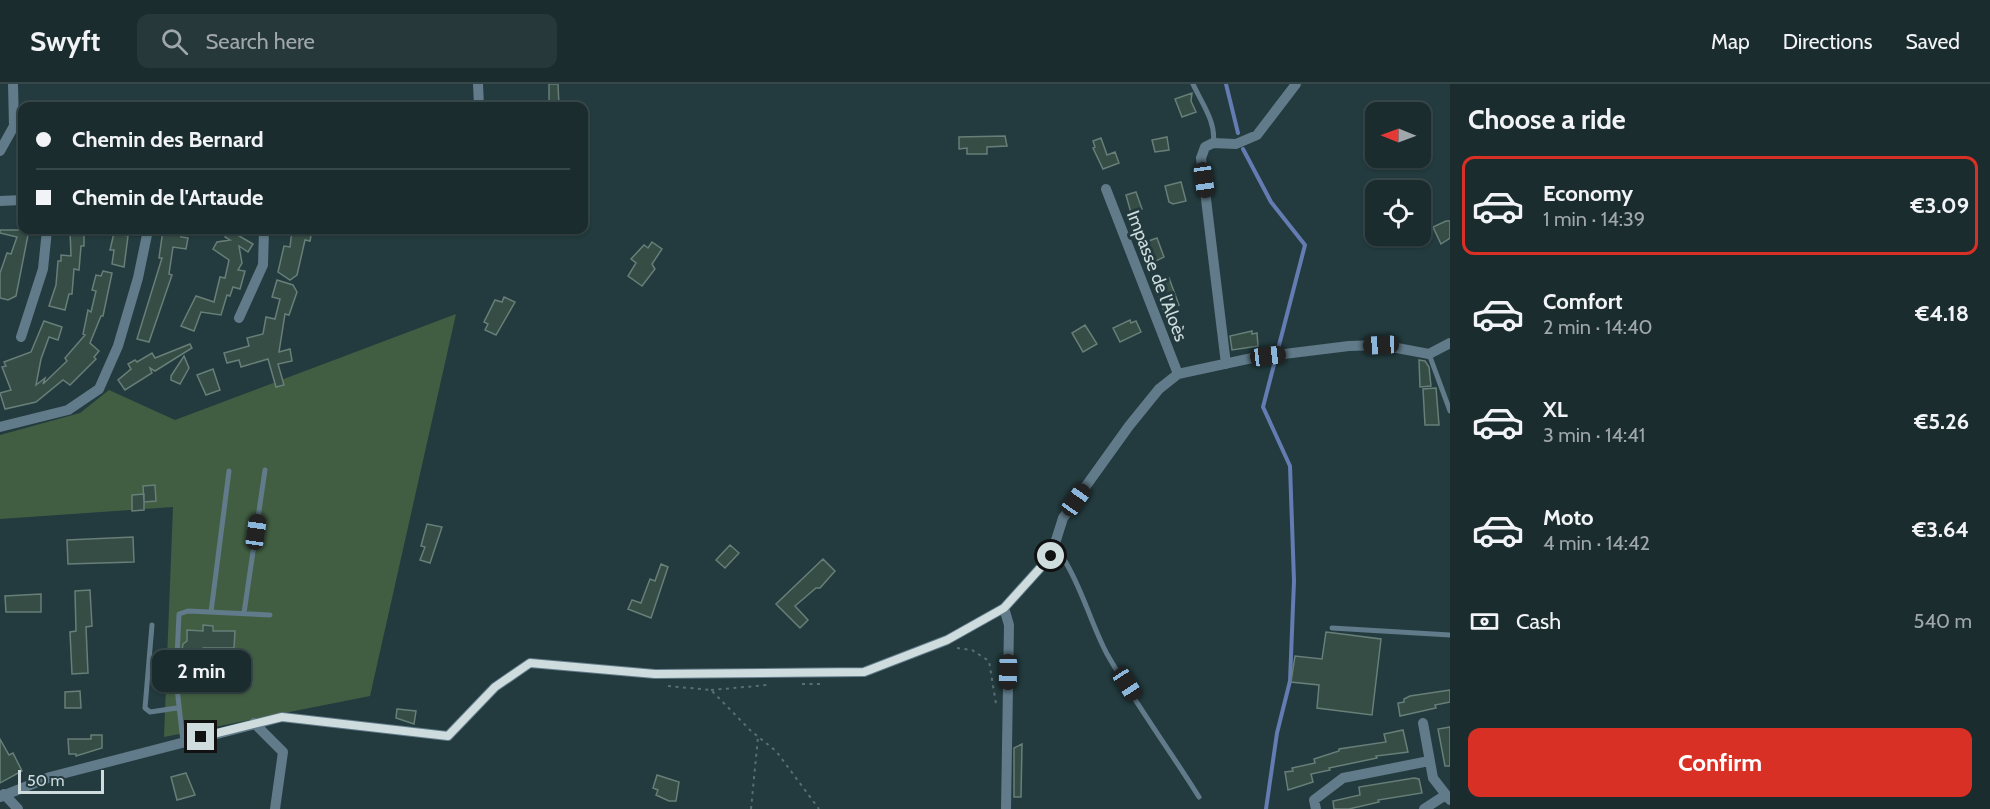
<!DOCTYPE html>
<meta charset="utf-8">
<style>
:root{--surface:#1a2c2e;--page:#27383a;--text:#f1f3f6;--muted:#9fa7aa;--line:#38484a;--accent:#d93025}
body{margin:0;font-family:Cabin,sans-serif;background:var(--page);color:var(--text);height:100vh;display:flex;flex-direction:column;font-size:22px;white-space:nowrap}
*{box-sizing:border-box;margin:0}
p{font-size:20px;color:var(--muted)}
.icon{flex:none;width:33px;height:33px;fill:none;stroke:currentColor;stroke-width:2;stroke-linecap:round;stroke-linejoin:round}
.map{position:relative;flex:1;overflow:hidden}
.panel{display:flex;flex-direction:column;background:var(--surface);width:540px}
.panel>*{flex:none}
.guide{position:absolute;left:18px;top:18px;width:570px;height:132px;border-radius:12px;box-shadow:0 2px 4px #0004,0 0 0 2px var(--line);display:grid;align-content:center;height:132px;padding:0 18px;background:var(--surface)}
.needle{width:39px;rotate:271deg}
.buttons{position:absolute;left:1365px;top:18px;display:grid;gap:12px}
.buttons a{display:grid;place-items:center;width:66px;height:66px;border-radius:12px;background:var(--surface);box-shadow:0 2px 4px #0004,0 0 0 2px var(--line);font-size:30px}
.scale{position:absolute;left:18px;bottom:15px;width:86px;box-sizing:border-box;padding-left:6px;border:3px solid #cedcde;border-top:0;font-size:16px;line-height:21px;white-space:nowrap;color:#cedcde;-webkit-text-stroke:4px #233b3e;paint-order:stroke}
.end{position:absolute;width:27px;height:27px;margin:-14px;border:8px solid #cedcde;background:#111;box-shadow:0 0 0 3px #111}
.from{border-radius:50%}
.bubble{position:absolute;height:42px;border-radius:12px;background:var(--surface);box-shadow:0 2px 4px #0004,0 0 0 2px var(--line);font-size:20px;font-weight:700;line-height:42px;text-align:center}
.car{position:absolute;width:18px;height:36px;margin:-18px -9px;border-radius:8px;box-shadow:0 0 4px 2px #0007;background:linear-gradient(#222 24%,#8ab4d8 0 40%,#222 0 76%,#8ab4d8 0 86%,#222 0)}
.guide b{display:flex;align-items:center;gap:21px;height:57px;font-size:22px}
.guide b+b{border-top:2px solid var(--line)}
.guide i{width:15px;height:15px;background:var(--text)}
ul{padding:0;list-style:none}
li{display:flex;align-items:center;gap:18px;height:99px;margin:0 12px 9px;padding:0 6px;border:3px solid transparent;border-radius:12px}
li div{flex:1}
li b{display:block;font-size:22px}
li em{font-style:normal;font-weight:700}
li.on{border-color:var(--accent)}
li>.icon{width:54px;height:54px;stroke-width:1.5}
h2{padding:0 18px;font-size:27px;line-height:72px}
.pay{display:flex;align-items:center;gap:15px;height:66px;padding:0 18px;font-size:22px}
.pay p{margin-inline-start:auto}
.button{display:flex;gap:12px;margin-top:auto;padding:12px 18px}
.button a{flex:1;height:69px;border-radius:12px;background:var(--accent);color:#fff;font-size:24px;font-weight:700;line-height:69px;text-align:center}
header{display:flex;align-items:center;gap:36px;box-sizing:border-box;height:84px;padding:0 30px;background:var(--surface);border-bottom:2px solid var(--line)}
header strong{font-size:28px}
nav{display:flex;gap:33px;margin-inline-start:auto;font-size:21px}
.search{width:420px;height:54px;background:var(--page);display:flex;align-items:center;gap:15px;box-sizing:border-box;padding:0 21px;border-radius:12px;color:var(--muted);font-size:22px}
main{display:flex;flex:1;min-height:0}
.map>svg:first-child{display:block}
.green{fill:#415e42}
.water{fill:#647cb1}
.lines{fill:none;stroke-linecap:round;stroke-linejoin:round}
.stream{stroke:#647cb1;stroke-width:4}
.building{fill:#364d46;stroke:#677f78;stroke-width:1.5}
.path{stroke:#596e70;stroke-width:2;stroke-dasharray:3 4.5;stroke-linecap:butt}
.service{stroke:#617b8a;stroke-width:5}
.minor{stroke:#617b8a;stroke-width:10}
.route{stroke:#cedcde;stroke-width:8}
.labels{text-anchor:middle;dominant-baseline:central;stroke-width:6;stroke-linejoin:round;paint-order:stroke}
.street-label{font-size:18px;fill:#cedcde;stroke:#233b3e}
</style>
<header>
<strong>Swyft</strong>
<div class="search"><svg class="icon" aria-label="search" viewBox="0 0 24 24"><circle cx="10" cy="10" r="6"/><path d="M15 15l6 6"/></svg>Search here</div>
<nav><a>Map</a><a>Directions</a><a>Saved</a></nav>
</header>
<main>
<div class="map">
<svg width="1450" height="725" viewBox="0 0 1450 725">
<rect width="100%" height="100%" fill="#233b3e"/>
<path class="green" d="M 456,230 L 370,612 L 164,653 L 173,423 L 0,435 L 0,351 L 80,329 L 109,306 L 175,336 Z"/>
<path class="water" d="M 210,576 L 253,577 L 253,600 L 210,600 Z"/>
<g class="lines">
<path class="stream" d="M 1226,0 L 1238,49
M 1243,65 L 1271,118 L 1305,161 L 1263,323 L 1290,382 L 1294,497 L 1290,597 L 1277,649 L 1266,725"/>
</g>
<path class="building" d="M 549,0 L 558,0 L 559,22 L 549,22 Z
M 1192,9 L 1191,17 L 1196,28 L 1182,33 L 1175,15 Z
M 1005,52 L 1007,62 L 987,63 L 987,70 L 967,70 L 967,64 L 959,65 L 959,53 Z
M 1167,53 L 1169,66 L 1155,68 L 1152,56 Z
M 1101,54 L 1107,71 L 1115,68 L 1119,79 L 1103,85 L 1093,64 L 1095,63 L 1093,57 Z
M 1181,98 L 1186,117 L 1173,120 L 1169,118 L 1165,102 Z
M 1136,108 L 1142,125 L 1131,129 L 1126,111 Z
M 1446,137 L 1450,137 L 1450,154 L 1441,160 L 1433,143 Z
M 0,146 L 29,146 L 16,212 L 8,216 L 0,214 L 0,189 L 7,169 L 11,170 L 17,153 L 0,149 Z
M 70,146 L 84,146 L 84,162 L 81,162 L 79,186 L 74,185 L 72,210 L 69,210 L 65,226 L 49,222 L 56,201 L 58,177 L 61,177 L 61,171 L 71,172 Z
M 163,146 L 183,146 L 181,153 L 188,154 L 186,165 L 173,163 L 169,190 L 172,191 L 149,258 L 137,255 L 162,174 L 159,174 Z
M 229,146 L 253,160 L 248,168 L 239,162 L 242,179 L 238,186 L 245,187 L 240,205 L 233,203 L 230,212 L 227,211 L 221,231 L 201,228 L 194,247 L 181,242 L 196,212 L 214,218 L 220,193 L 225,194 L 229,176 L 213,165 L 217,158 L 230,156 L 225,153 Z
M 292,146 L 312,146 L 310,157 L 305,156 L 297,191 L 290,196 L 278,188 L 284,162 L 290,163 Z
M 114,149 L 128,152 L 124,183 L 112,180 L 114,166 L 110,166 Z
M 1157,154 L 1164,173 L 1150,180 L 1140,160 Z
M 652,158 L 662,165 L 652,180 L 655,185 L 642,202 L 628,192 L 636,179 L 631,175 L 644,161 L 648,164 Z
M 103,187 L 112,189 L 103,232 L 101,232 L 90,259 L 99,267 L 94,273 L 96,275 L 70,301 L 63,296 L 36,318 L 5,325 L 0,309 L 11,306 L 2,283 L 6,282 L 4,278 L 31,268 L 44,237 L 62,243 L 58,256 L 49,253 L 41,275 L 36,301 L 45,294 L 43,300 L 67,277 L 65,274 L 85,251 L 83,250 L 88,226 L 91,228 L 96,207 L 92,206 L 96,191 L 101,192 Z
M 1169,194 L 1179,221 L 1164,227 L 1154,200 Z
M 277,196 L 293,201 L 297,208 L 289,231 L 285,230 L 279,268 L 290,265 L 292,277 L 278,280 L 284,301 L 276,303 L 268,275 L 241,283 L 239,276 L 227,279 L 224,269 L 249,262 L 247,254 L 263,250 L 266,233 L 275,235 L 280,215 L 272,213 Z
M 504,213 L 515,218 L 496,251 L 485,246 L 488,240 L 484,238 L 495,216 L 502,218 Z
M 1130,236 L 1131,239 L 1136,237 L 1141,248 L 1120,258 L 1113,244 Z
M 1085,241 L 1097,260 L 1083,268 L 1072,249 Z
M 1252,247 L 1252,250 L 1257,249 L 1258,262 L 1232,266 L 1230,252 Z
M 190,260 L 192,264 L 155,287 L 150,284 L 152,289 L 125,306 L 118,296 L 131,285 L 128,280 L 135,276 L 137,278 L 152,269 L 155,274 Z
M 184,272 L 189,284 L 180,300 L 171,296 L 171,292 Z
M 1419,276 L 1425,277 L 1429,283 L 1431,302 L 1420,303 Z
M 213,285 L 220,306 L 206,311 L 197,291 Z
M 1436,304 L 1439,341 L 1425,341 L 1423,305 Z
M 155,401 L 156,417 L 144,418 L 143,402 Z
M 144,410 L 144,426 L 132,427 L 132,411 Z
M 427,440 L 442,443 L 430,479 L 420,476 L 425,463 L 421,462 Z
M 133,453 L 134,478 L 68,480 L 67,456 Z
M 730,461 L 739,469 L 725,484 L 716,476 Z
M 823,475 L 835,487 L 820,504 L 816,504 L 795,522 L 808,536 L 800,544 L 776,520 Z
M 661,480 L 668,483 L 651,534 L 628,525 L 632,516 L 641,519 L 650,495 L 655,497 Z
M 90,506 L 92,542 L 86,543 L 88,589 L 72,590 L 70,548 L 76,547 L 75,507 Z
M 41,510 L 41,528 L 6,528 L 5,512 Z
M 203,541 L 213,542 L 213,547 L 235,547 L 234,564 L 203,564 L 199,588 L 187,587 L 187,571 L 182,566 L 183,560 L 187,557 L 187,546 L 203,547 Z
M 1326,548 L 1381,555 L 1372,631 L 1317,624 L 1319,601 L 1291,598 L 1295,572 L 1322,575 Z
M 1450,606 L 1450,618 L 1435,621 L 1436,624 L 1400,632 L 1398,619 L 1404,618 L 1404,615 L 1410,612 Z
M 80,607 L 81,624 L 65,624 L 65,608 Z
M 397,625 L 416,627 L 414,640 L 396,634 Z
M 1450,643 L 1450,682 L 1445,682 L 1438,645 Z
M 1403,646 L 1408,668 L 1376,672 L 1377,674 L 1329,684 L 1330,686 L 1311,690 L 1313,698 L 1288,706 L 1285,688 L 1293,687 L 1292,684 L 1315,679 L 1314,675 L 1339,667 L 1339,665 L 1386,658 L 1384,650 Z
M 91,651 L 102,651 L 102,664 L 76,672 L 76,670 L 69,670 L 68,655 L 91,655 Z
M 0,655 L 9,671 L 13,669 L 22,687 L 0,699 Z
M 1022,660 L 1021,713 L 1014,713 L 1014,664 Z
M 186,689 L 195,711 L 177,716 L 171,693 Z
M 657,691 L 679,698 L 676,717 L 669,717 L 656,711 L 658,706 L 653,704 Z
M 1414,694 L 1419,695 L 1422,709 L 1378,716 L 1379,718 L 1349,725 L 1334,725 L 1333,717 L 1360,711 L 1359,703 Z"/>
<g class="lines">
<path class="path" d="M 957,564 L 972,566 L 989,577 L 996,620
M 802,600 L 823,600
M 668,602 L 711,606 L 751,647 L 776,667 L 819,725
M 711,606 L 767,601
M 751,725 L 758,653"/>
<path class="service" d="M 1193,0 C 1201,18 1217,39 1213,59
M 1429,270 L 1450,327
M 1051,472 L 1063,474 C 1081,501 1091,540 1107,570 C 1135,619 1169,665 1199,713
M 211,528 L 229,387
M 244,529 L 265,386
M 152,541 L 145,624 L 150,628 L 177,624
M 1332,544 L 1450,551
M 149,586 L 176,586
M 183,658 L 176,595 L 179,530 L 188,527 L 270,531"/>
<path class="minor" d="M 478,0 L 479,22
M 0,67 L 14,42 L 13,0
M 1106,105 L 1178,290
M 0,117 L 22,116
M 239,234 L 263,181 L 264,146
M 21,253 L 43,185 L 47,146
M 1226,280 L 1201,74 L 1205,63 L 1213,59 L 1236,60 L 1257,51 L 1296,0
M 0,343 L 68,326 L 99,305 L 118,262 L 138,194 L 148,146
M 1004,524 L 1009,541 L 1006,725
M 254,639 L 283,668 L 275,725
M 1423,639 L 1433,694 L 1450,716
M 4,710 L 18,725
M 0,713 L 50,693 L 282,633 L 448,652 L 495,603 L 530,579 L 655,590 L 864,588 L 947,556 L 1004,524 L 1051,472 L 1063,434 L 1129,342 L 1159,305 L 1178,290 L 1252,274 L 1349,262 L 1381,261 L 1429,270 L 1450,259
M 1316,725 L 1314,716 L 1343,694 L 1429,677
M 1424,725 L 1444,712"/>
</g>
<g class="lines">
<path class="route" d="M 201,653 L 282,633 L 448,652 L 495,603 L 530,579 L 655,590 L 864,588 L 947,556 L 1004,524 L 1051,472"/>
</g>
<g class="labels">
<g class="street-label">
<text transform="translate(1157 192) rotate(69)">Impasse de l'Aloès</text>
</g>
</g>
</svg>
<div class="buttons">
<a><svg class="needle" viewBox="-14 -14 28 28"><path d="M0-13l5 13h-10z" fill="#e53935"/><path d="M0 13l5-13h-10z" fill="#9fa7aa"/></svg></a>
<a><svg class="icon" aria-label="locate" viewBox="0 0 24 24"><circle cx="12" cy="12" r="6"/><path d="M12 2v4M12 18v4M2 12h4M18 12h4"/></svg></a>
</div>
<div class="scale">50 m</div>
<i class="end from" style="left:1051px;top:472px"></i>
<i class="end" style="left:201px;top:653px"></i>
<div class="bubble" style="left:152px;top:566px;width:99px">2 min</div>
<i class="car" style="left:1204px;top:96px;rotate:172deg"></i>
<i class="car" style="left:1381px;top:261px;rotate:267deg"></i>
<i class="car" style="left:1268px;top:272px;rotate:83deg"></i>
<i class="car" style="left:1076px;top:416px;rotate:35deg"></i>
<i class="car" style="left:256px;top:448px;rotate:8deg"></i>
<i class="car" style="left:1008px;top:588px;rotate:181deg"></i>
<i class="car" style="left:1127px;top:600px;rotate:147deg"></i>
<div class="guide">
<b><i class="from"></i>Chemin des Bernard</b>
<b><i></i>Chemin de l'Artaude</b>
</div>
</div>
<section class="panel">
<h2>Choose a ride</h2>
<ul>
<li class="on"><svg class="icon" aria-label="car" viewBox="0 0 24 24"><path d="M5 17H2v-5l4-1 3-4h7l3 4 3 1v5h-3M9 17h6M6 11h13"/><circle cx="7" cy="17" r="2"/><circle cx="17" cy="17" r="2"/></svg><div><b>Economy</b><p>1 min · 14:39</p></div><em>€3.09</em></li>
<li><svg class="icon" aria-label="car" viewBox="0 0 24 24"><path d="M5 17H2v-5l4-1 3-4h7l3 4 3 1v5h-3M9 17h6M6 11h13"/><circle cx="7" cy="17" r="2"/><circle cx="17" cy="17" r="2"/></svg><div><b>Comfort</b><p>2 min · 14:40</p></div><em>€4.18</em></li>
<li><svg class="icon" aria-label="car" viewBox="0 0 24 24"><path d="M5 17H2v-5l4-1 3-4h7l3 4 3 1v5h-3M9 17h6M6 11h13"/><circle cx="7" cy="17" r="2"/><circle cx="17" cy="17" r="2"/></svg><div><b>XL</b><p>3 min · 14:41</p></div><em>€5.26</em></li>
<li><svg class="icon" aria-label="car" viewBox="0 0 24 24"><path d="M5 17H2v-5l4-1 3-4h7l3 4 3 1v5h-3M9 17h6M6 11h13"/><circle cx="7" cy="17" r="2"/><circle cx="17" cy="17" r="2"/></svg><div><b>Moto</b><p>4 min · 14:42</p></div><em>€3.64</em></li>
</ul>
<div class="pay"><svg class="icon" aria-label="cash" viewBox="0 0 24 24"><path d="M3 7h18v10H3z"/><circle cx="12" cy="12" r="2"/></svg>Cash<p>540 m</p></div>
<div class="button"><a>Confirm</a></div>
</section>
</main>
